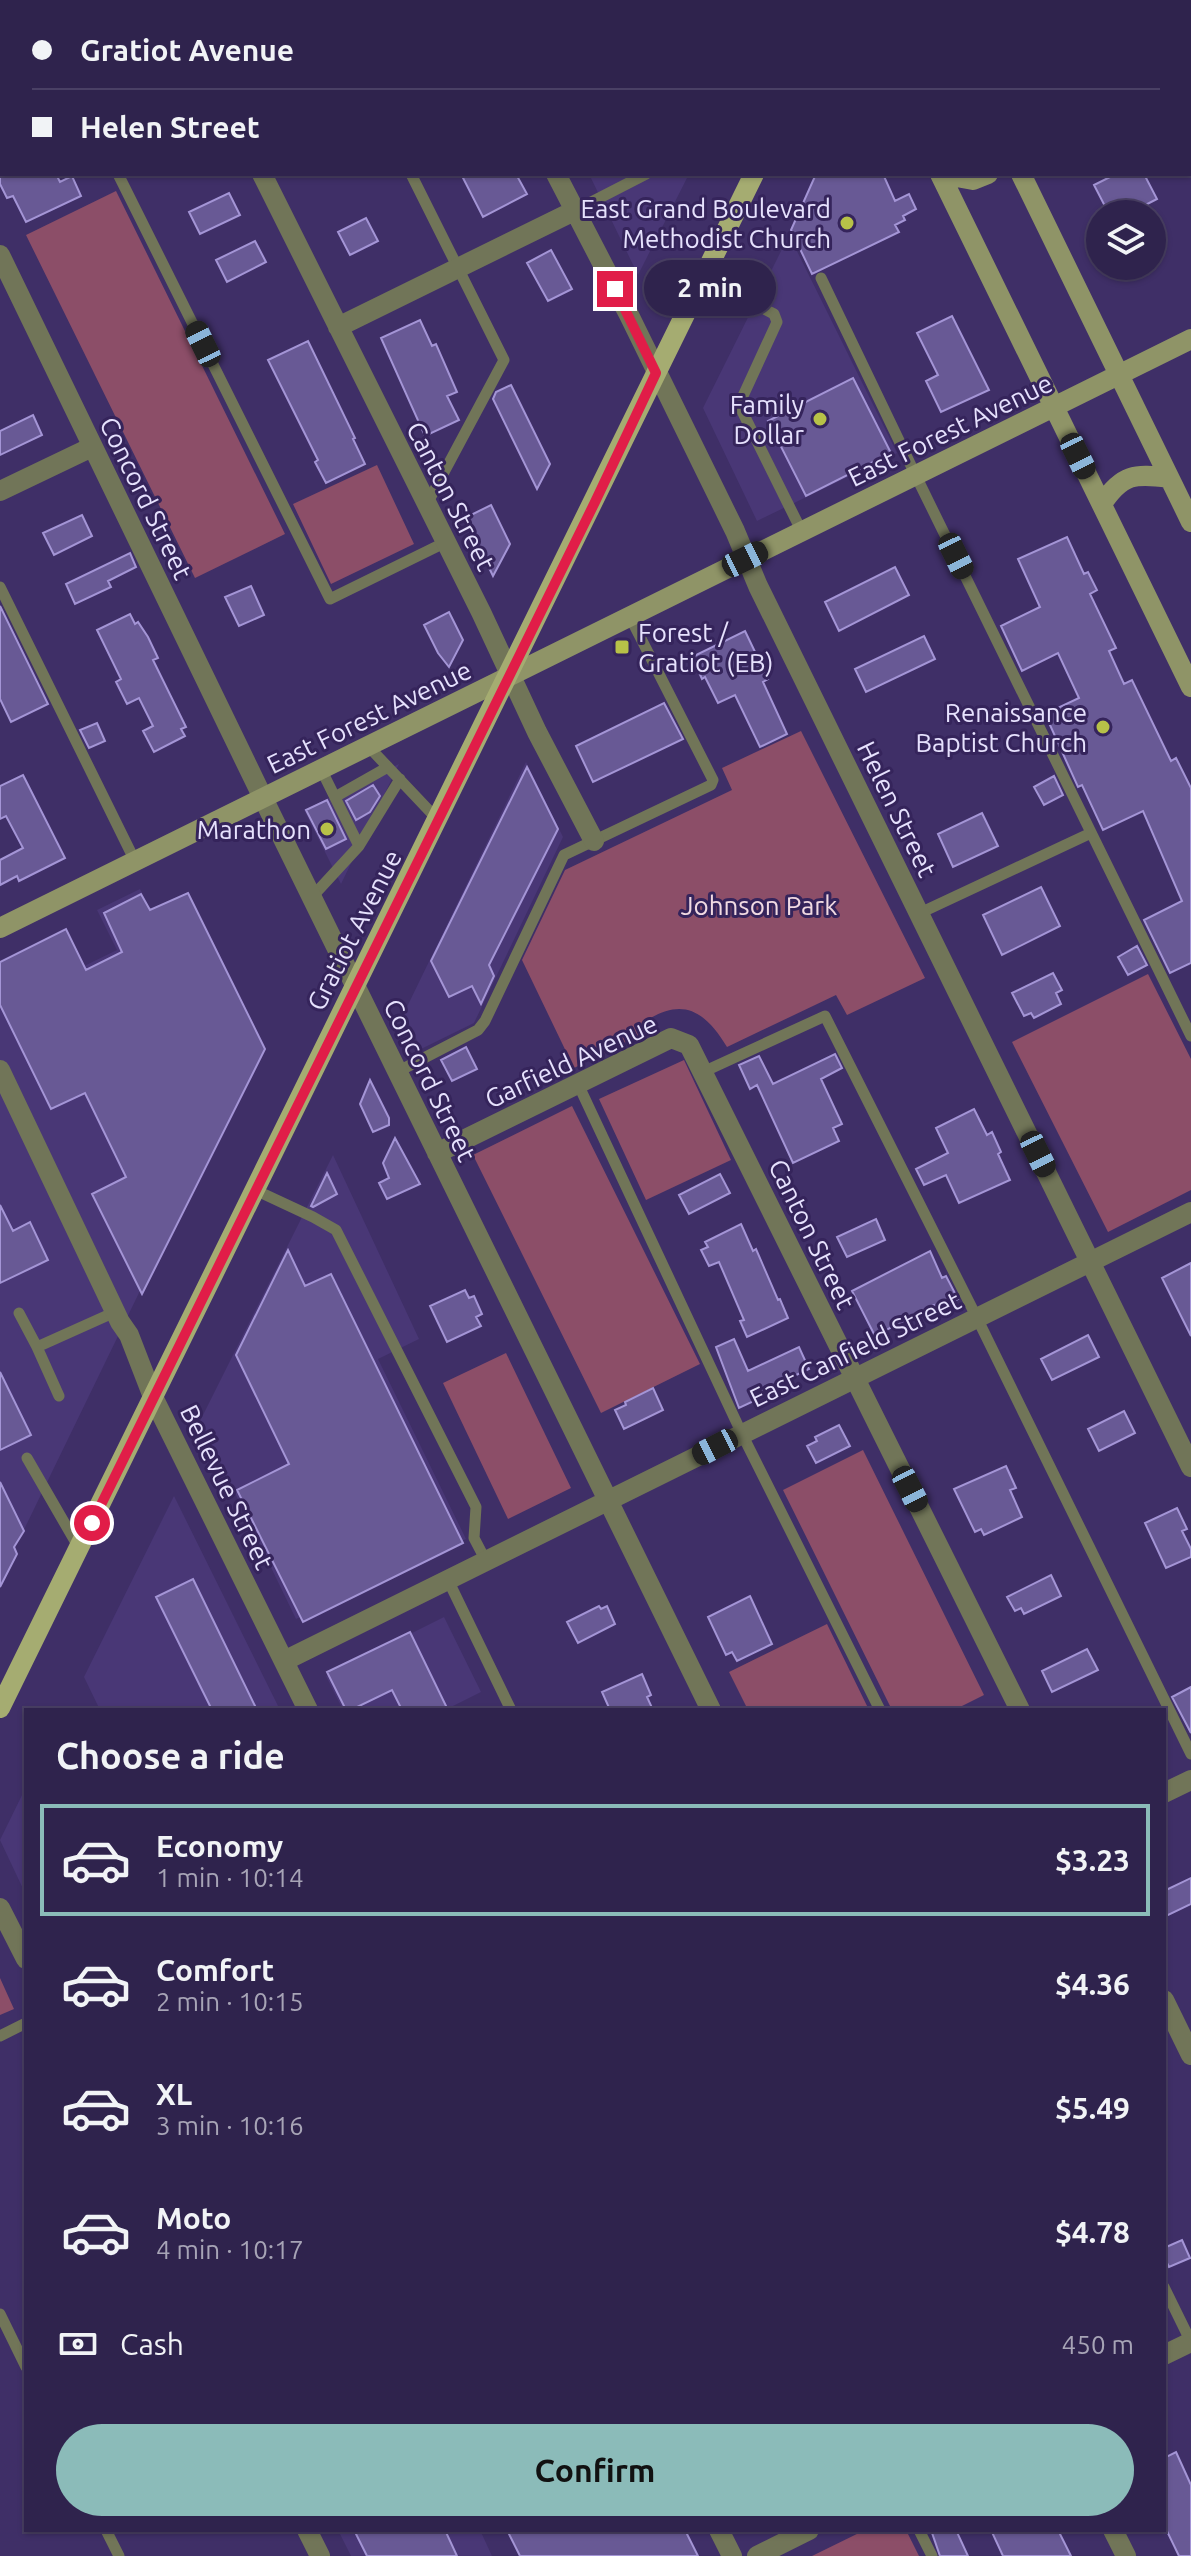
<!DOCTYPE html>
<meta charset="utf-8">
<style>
:root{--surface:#2f234d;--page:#372b54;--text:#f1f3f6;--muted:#a7a4b6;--line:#4a4065;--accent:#8bbbb9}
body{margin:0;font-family:Ubuntu,sans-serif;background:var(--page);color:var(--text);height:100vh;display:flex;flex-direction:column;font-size:30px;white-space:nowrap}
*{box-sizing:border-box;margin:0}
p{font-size:26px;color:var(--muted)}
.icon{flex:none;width:44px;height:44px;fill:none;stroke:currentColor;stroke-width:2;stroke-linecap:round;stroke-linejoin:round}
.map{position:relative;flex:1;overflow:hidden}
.details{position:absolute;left:24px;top:1708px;width:1142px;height:824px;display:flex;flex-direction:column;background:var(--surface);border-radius:0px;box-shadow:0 2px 6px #0004,0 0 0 2px var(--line)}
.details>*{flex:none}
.guide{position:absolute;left:0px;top:0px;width:1192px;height:176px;box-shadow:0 2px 6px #0004,0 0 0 2px var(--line);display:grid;align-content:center;height:176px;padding:0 32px;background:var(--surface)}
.fabs{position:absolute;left:1086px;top:200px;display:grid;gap:16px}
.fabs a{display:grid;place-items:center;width:80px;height:80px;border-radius:50%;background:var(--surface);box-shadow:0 2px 6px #0004,0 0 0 2px var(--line);font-size:40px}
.end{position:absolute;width:36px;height:36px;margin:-18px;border:10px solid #e11d48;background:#fff;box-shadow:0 0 0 4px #fff}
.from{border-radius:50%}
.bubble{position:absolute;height:56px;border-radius:28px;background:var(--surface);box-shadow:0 2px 6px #0004,0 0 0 2px var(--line);font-size:26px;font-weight:700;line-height:56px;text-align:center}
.car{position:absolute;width:24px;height:48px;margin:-24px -12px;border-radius:10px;box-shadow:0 0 6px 2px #0007;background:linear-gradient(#222 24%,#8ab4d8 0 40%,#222 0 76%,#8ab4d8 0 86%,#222 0)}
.guide b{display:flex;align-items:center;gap:28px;height:76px;font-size:30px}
.guide b+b{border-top:2px solid var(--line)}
.guide i{width:20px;height:20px;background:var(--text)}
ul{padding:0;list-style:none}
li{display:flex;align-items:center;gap:24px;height:112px;margin:0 16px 12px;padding:0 16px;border:4px solid transparent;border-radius:0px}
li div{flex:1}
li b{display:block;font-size:30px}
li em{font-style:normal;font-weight:700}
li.active{border-color:var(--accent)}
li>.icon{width:72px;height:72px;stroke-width:1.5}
h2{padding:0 32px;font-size:36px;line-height:96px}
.pay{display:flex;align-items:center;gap:20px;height:88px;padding:0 32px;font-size:30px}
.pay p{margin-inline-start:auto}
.button{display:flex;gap:16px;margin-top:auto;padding:16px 32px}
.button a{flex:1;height:92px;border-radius:48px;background:var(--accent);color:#111;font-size:32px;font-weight:700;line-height:92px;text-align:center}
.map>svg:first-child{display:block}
.built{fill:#493776}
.green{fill:#8c4e68}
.building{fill:#685995;stroke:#a495d6;stroke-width:2}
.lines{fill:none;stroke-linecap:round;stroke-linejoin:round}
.service{stroke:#717558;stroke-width:11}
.minor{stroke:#717558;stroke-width:20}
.secondary{stroke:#8f9467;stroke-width:20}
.primary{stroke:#a5ac71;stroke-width:20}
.route{stroke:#e11d48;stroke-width:10}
.poi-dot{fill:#b7c148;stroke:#35245b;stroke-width:3}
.labels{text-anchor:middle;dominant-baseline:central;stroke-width:6;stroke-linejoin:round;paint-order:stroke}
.poi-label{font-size:26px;fill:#e6e1fd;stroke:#35245b;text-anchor:end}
.street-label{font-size:26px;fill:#e6e1fd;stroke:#35245b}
.park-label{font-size:26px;fill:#f1dae2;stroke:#35245b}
</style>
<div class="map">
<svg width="1191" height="2556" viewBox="0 0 1191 2556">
<rect width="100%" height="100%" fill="#3f2f67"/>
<path class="built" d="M 503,0 L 777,0 L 776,2 L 504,2 Z
M 589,174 L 689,174 L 638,275 Z
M 789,235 L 897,453 L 757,521 L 703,408 Z
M 526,762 L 563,837 L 474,1023 L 421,1049 L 404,1013 Z
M 399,764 L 341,884 L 304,810 Z
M 140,889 L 239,1087 L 0,1579 L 0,1007 L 117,950 L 97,910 Z
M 333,1155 L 419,1339 L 378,1359 L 466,1539 L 296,1619 L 200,1421 Z
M 174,1496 L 280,1710 L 100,1710 L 84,1677 Z
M 444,1617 L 481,1692 L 445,1710 L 343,1710 L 326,1676 Z
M 26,1787 L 26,1895 L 0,1840 Z
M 338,2530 L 480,2530 L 492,2556 L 351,2556 Z"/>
<path class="green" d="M 116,191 L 285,534 L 195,578 L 26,235 Z
M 377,465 L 414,544 L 331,584 L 293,504 Z
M 801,731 L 925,978 L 847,1015 L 836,995 L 727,1047 C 705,1011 683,996 644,1022 L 648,1031 L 574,1068 L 522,960 L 565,870 L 732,790 L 722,768 Z
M 1148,974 L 1191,1059 L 1191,1190 L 1108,1232 L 1012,1042 Z
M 684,1060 L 731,1160 L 646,1200 L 599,1099 Z
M 572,1106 L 700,1364 L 601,1413 L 473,1155 Z
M 506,1353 L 571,1488 L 508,1519 L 443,1383 Z
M 863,1450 L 984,1695 L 954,1710 L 892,1710 L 783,1490 Z
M 827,1624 L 869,1710 L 748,1710 L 729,1672 Z
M 0,1978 L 14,2009 L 0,2015 Z
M 865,2530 L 906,2530 L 919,2556 L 812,2556 Z"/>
<path class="building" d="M 6,174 L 56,174 L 60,182 L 72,176 L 81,196 L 26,222 L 13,196 L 7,198 L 0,184 L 0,177 Z
M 461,174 L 516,174 L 527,194 L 483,217 Z
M 816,174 L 883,174 L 895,201 L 909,194 L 916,209 L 903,216 L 905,220 L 895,225 L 899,232 L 812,274 L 791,230 Z
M 1116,174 L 1144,174 L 1157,199 L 1128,214 L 1109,214 L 1094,185 Z
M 229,193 L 240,215 L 200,234 L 189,212 Z
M 366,218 L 378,241 L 350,255 L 338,232 Z
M 255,241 L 266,262 L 227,282 L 216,260 Z
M 551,250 L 572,289 L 548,301 L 527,263 Z
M 952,316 L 989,390 L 941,412 L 926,381 L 938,375 L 917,333 Z
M 420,320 L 432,346 L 436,344 L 457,392 L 447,396 L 459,420 L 425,436 L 381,338 Z
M 308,341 L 355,438 L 353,439 L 365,464 L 326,483 L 315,462 L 318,460 L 268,360 Z
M 853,378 L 891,453 L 806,496 L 768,421 Z
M 511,385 L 550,464 L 537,489 L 493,399 L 496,392 Z
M 33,415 L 42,435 L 0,455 L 0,431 Z
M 491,505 L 510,544 L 493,576 L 465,518 Z
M 82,515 L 92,536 L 54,555 L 43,533 Z
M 1067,537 L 1084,574 L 1088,572 L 1097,590 L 1090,594 L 1116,648 L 1109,651 L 1124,684 L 1132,680 L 1171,761 L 1176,758 L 1191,788 L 1191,963 L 1170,973 L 1144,920 L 1182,901 L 1143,811 L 1103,830 L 1082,785 L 1078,787 L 1045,714 L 1079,698 L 1058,653 L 1022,671 L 1001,626 L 1040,607 L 1018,559 Z
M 130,553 L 136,567 L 108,581 L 111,587 L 75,604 L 66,584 Z
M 895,567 L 909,595 L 839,631 L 825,602 Z
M 251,586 L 264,615 L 239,626 L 225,597 Z
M 0,606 L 48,704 L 11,722 L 0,699 Z
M 449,612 L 463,640 L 449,667 L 438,653 L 424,625 Z
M 130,614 L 135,624 L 138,622 L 148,637 L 158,658 L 153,660 L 186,727 L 181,729 L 185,736 L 154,752 L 143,731 L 153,726 L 139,698 L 127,704 L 116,682 L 121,679 L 97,630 Z
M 745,631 L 768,679 L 763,682 L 787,734 L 760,747 L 735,695 L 718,703 L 705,677 L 702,679 L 692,657 Z
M 924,636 L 935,659 L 866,692 L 855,669 Z
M 664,703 L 683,739 L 593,782 L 576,746 Z
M 97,723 L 105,741 L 89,748 L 80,730 Z
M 527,767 L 558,829 L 489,965 L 494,976 L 481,1004 L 472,986 L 449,997 L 431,961 Z
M 23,775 L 65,858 L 19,881 L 17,876 L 0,885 L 0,860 L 23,848 L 6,816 L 0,819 L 0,786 Z
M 1054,776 L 1063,795 L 1044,805 L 1034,787 Z
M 373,785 L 380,796 L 370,812 L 356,820 L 346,801 Z
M 327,800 L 346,839 L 326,849 L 306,810 Z
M 982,813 L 998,846 L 953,867 L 938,834 Z
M 1041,887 L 1060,926 L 1002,955 L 983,915 Z
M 188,893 L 265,1049 L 142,1294 L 92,1194 L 126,1177 L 85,1093 L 51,1109 L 0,1005 L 0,962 L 66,929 L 86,970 L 122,952 L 104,913 L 141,894 L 150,910 Z
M 1137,946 L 1147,965 L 1128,975 L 1118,957 Z
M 1053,973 L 1062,990 L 1056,993 L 1061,1004 L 1034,1018 L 1031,1013 L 1024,1016 L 1012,993 Z
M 466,1047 L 477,1069 L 452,1081 L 441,1060 Z
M 835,1054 L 842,1068 L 821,1079 L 842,1124 L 833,1128 L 839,1141 L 793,1163 L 757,1085 L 750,1089 L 739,1065 L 759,1056 L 773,1084 Z
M 370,1080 L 389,1118 L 389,1125 L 373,1132 L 360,1104 Z
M 974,1109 L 987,1135 L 992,1132 L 1001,1152 L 998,1154 L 1010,1180 L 959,1203 L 946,1175 L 924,1185 L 916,1169 L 948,1153 L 936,1128 Z
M 395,1138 L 420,1184 L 387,1199 L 379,1183 L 389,1178 L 383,1163 Z
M 327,1173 L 337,1194 L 313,1207 L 311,1206 Z
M 720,1174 L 730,1193 L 689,1214 L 679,1195 Z
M 0,1205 L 13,1231 L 30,1222 L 48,1260 L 0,1283 Z
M 876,1219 L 885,1240 L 847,1257 L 837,1237 Z
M 741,1224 L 753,1251 L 756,1249 L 778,1300 L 780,1299 L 788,1318 L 747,1337 L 740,1321 L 744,1320 L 719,1262 L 709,1266 L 701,1250 L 708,1247 L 705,1242 Z
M 288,1250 L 305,1286 L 331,1274 L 463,1543 L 303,1622 L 237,1490 L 289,1464 L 236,1355 Z
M 930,1251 L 942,1278 L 946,1276 L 958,1299 L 937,1310 L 934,1305 L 875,1336 L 852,1291 Z
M 1191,1263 L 1191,1336 L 1162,1278 Z
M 465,1290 L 469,1298 L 474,1296 L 482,1314 L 476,1317 L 481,1326 L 447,1342 L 430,1306 Z
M 1088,1335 L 1099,1357 L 1052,1380 L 1041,1359 Z
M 734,1339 L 748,1371 L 799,1347 L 809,1369 L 754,1395 L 756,1400 L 739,1408 L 716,1347 Z
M 0,1372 L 31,1435 L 0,1450 Z
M 653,1388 L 663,1410 L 624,1429 L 615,1410 L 626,1405 L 625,1402 Z
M 1124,1411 L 1135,1433 L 1099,1451 L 1088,1429 Z
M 839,1425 L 850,1446 L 816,1463 L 807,1446 L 817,1441 L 815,1437 Z
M 1006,1466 L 1016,1488 L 1010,1490 L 1022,1517 L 984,1535 L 981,1529 L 975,1532 L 954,1489 Z
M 0,1482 L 24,1531 L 14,1547 L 17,1554 L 0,1587 Z
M 1177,1508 L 1187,1529 L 1182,1531 L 1191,1549 L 1191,1557 L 1166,1568 L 1145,1523 Z
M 1051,1575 L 1061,1596 L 1024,1614 L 1021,1608 L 1015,1611 L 1007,1597 Z
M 193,1579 L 257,1710 L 212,1710 L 156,1597 Z
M 750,1596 L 772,1644 L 737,1661 L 732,1652 L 726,1655 L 708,1617 Z
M 599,1606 L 601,1609 L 607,1606 L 615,1624 L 578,1643 L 567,1622 Z
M 410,1632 L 448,1710 L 402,1710 L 392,1690 L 351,1710 L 346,1710 L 327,1672 Z
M 1087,1649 L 1098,1670 L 1052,1692 L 1042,1671 Z
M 642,1674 L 651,1695 L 647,1697 L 653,1710 L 610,1710 L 602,1692 Z
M 1191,1687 L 1191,1733 L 1172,1697 Z
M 1191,1878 L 1191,1904 L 1164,1917 L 1164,1891 Z
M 1182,2240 L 1190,2258 L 1169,2267 L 1164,2257 L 1164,2248 Z
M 1176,2452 L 1191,2485 L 1191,2556 L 1179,2556 L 1164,2525 L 1164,2458 Z
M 354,2530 L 445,2530 L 457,2556 L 367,2556 Z
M 507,2530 L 685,2530 L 698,2556 L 520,2556 Z
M 931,2530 L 956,2530 L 968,2556 L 940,2556 Z
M 991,2530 L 1058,2530 L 1071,2556 L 1003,2556 Z"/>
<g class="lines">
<path class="service" d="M 32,0 L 33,2
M 326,0 L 327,2
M 701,0 L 702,2
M 1126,0 L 1127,2
M 970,2 L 972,0
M 1190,28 L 1191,28
M 1190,131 L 1191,133
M 118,174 L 330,599 L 446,542
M 411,174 L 504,360 L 427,504
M 574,211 L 646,174
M 703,278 L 774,314 L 777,322 L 743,396 L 742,411 L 802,532
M 821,278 L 916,476 L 1191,1036
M 0,587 L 135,861
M 368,746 L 438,820
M 335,797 L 388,767
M 359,846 L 400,779
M 312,897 L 359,846 L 321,769
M 920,913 L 1091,833
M 397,1072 L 478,1030 L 485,1021 L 564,855 L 711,785 L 713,780 L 630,617
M 703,1072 L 825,1016 L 977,1318 L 1191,1754
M 578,1084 L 742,1434 L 880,1710
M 255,1190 L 313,1217 L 336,1230 L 476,1507 L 474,1538 L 486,1561
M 19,1313 L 37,1347
M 59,1396 L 37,1347 L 115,1312
M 27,1458 L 79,1548
M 448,1580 L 511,1710
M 0,2036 L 26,2023
M 1164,2287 L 1191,2342
M 0,2314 L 26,2367
M 106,2530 L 119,2556
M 919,2530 L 932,2556"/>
<path class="minor" d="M 177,0 L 178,2
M 470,0 L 471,2
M 262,174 L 481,612 L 537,732 L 594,841
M 556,174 L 629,315 L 735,531 L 758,586 L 1191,1467
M 0,255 L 263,798 L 711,1710
M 338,327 L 574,211
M 0,491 L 92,447
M 0,1070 L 120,1322 L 129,1335 L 153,1397 L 308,1710
M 437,1153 L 671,1038 L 689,1045 L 1020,1710
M 284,1661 L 1191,1212
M 1164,1793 L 1191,1780
M 0,1908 L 26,1959
M 1164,2000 L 1191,2055
M 1164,2355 L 1191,2342
M 307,2530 L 320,2556
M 719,2530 L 732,2556
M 1113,2530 L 1126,2556
M 757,2556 L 809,2530"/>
<path class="secondary" d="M 868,0 L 869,2
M 939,0 L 940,2
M 114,2 L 118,0
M 0,58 L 2,57
M 940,174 L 1191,687
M 940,174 L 973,180 L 988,174
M 1021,174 L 1191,522
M 1102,504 C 1122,474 1135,473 1169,478
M 0,928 L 1191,339"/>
<path class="primary" d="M 840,2 L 841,0
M 0,1708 L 754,174"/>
</g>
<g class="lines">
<path class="route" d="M 92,1523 L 595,502 L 656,373 L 615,289"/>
</g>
<g class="poi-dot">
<circle cx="847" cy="223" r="8"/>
<circle cx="820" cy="419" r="8"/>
<rect x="614" y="639" width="16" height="16" rx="4"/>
<circle cx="1103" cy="727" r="8"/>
<circle cx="327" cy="829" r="8"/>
</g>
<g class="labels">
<g class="poi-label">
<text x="831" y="208">East Grand Boulevard<tspan x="831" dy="30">Methodist Church</tspan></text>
<text x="804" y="404">Family<tspan x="804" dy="30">Dollar</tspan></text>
<text x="638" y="632" text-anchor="start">Forest /<tspan x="638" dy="30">Gratiot (EB)</tspan></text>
<text x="1087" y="712">Renaissance<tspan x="1087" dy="30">Baptist Church</tspan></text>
<text x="311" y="829">Marathon</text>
</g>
<g class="street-label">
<text transform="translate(950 430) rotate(-26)">East Forest Avenue</text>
<text transform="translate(451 496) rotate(63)">Canton Street</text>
<text transform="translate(146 498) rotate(64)">Concord Street</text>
<text transform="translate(369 717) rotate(-26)">East Forest Avenue</text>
<text transform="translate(897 809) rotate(64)">Helen Street</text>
<text transform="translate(354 930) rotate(-63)">Gratiot Avenue</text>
<text transform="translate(571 1061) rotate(-25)">Garfield Avenue</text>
<text transform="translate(430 1080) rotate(64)">Concord Street</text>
<text transform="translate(812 1234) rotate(64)">Canton Street</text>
<text transform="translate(855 1349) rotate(-26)">East Canfield Street</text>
<text transform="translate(227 1487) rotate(64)">Bellevue Street</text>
</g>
<g class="park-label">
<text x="759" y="905">Johnson Park</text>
</g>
</g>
</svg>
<div class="fabs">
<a><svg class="icon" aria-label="layers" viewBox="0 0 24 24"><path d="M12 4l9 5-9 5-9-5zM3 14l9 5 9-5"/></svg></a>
</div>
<i class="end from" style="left:92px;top:1523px"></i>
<i class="end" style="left:615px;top:289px"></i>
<div class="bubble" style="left:644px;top:260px;width:132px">2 min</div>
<i class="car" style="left:203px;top:344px;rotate:334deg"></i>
<i class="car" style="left:1078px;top:456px;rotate:154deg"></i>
<i class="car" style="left:956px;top:556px;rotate:154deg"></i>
<i class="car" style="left:745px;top:559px;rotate:64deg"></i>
<i class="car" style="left:1038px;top:1154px;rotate:154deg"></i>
<i class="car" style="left:715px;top:1447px;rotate:243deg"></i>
<i class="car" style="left:910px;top:1489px;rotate:153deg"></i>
<div class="guide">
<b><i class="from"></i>Gratiot Avenue</b>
<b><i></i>Helen Street</b>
</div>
<section class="details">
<h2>Choose a ride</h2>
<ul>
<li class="active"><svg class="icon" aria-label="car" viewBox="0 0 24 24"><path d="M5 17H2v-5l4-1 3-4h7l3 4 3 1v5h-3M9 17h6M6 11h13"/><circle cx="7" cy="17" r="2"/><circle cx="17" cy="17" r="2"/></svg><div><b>Economy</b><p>1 min · 10:14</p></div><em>$3.23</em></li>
<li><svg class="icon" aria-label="car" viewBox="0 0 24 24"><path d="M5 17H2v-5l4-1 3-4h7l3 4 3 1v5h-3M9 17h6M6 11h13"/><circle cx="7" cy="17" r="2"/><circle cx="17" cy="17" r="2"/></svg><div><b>Comfort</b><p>2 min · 10:15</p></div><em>$4.36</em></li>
<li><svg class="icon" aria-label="car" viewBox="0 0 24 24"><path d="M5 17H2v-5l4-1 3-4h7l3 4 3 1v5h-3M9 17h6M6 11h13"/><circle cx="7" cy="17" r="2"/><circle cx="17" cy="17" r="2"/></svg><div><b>XL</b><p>3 min · 10:16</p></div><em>$5.49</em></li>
<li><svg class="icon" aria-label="car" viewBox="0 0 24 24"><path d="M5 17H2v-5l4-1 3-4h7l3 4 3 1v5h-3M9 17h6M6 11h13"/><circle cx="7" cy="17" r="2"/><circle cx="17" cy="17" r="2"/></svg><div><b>Moto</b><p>4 min · 10:17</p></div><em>$4.78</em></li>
</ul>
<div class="pay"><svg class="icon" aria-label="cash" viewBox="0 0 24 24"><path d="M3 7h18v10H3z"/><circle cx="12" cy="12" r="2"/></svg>Cash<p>450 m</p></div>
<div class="button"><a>Confirm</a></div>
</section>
</div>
